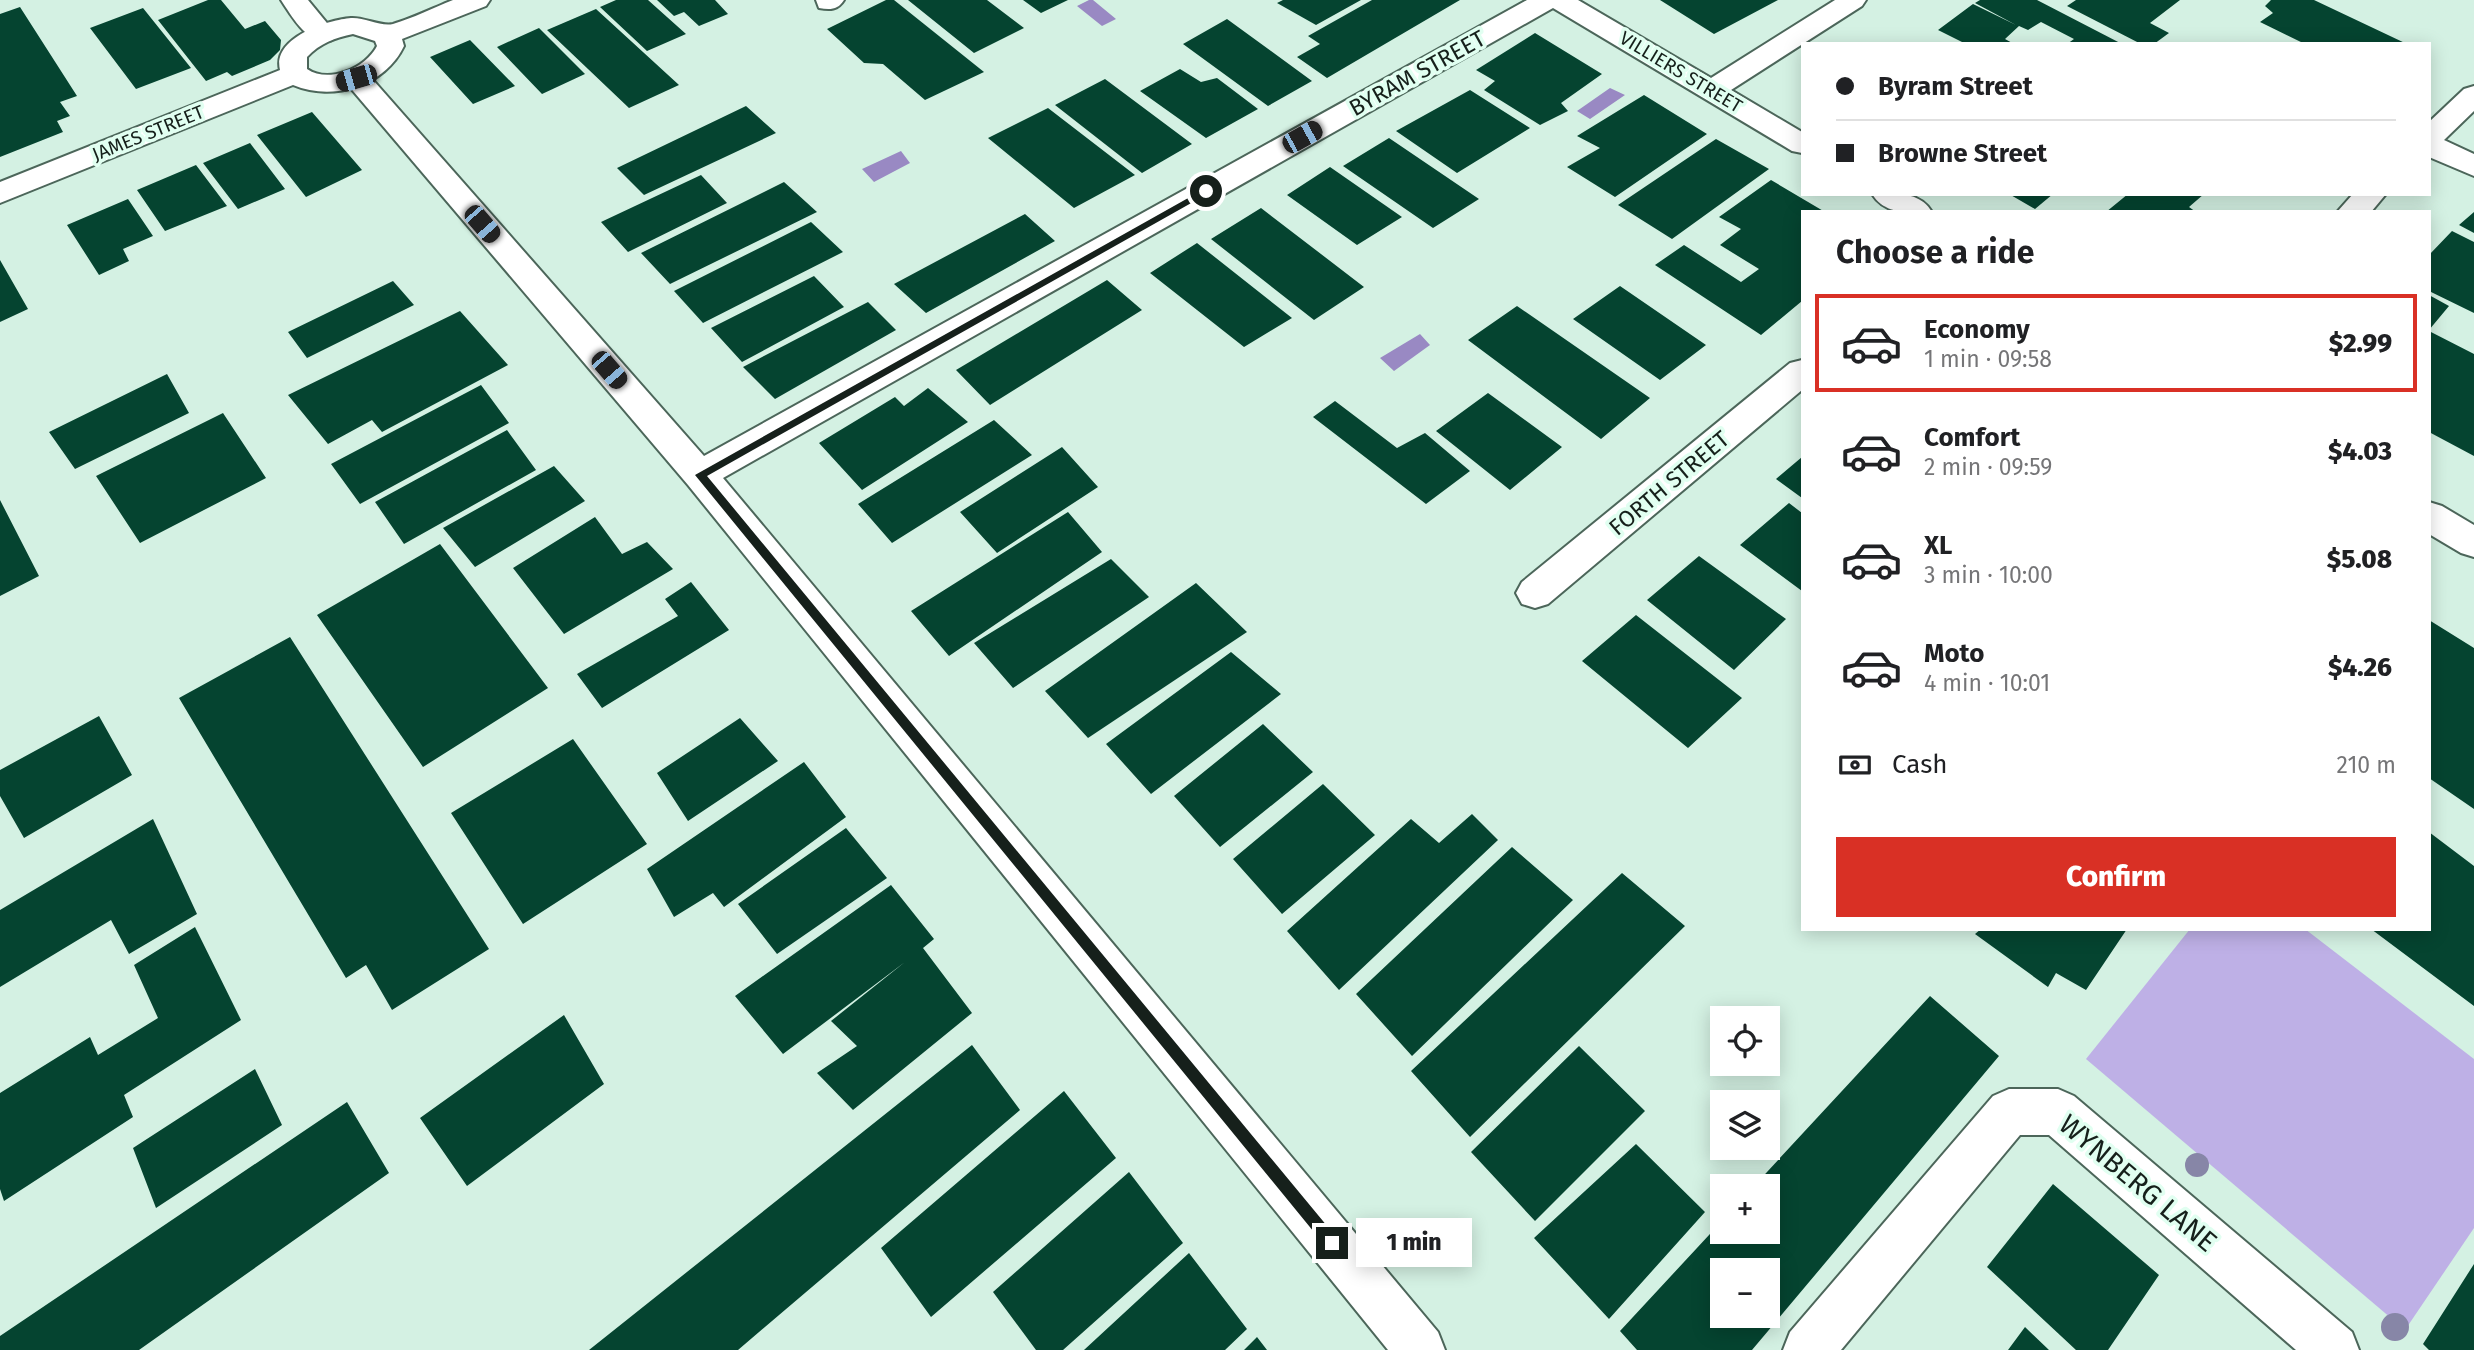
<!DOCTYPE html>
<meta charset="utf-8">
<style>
:root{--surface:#fff;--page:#f2f2f2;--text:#202124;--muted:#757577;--line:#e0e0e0;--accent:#d93025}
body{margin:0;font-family:"Fira Sans",sans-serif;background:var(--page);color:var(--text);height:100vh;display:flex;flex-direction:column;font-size:26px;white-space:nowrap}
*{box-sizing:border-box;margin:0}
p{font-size:23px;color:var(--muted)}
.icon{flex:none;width:38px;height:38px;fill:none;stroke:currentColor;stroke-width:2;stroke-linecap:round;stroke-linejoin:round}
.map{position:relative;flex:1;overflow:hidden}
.side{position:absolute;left:1801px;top:210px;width:630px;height:721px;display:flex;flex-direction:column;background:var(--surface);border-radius:0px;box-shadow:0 4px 18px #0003}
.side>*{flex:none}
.banner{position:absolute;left:1801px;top:42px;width:630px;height:154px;border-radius:0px;box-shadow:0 4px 18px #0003;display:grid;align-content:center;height:154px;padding:0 35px;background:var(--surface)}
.controls{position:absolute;left:1710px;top:1006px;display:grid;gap:14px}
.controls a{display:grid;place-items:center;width:70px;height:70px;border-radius:0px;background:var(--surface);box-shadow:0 4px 18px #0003;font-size:35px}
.end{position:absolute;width:32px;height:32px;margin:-16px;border:9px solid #16201b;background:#fff;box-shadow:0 0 0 4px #fff}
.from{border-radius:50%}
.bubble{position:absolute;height:49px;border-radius:0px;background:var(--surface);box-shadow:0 4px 18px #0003;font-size:23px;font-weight:800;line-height:49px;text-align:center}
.car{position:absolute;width:21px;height:42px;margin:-21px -10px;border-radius:9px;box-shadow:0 0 5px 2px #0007;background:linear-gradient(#222 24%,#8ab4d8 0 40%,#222 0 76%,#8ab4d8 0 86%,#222 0)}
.banner b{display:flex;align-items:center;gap:24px;height:66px;font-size:26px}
.banner b+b{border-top:2px solid var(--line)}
.banner i{width:18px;height:18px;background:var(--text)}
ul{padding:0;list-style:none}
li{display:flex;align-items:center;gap:21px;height:98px;margin:0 14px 10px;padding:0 21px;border:4px solid transparent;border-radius:0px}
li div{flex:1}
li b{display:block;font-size:26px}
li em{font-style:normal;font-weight:800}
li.selected{border-color:var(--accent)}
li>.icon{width:63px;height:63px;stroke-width:1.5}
h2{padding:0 35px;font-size:32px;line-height:84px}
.pay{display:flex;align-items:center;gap:18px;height:77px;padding:0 35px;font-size:26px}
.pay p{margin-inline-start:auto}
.primary-button{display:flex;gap:14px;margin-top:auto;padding:14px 35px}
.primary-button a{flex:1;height:80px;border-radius:0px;background:var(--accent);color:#fff;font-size:28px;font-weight:800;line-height:80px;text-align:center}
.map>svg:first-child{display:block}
.green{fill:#beb0e6}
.water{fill:#9989c3}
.building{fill:#054430;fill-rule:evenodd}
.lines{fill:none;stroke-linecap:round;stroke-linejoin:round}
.minor-casing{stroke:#4c665a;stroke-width:4}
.tertiary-casing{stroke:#4c665a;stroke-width:4}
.minor{fill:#fff;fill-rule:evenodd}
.tertiary{fill:#fff;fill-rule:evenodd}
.tree{fill:#8786a7}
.route{fill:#16201b}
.labels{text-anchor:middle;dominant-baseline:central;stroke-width:7;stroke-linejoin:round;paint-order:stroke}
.far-street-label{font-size:19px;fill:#16201b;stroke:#e1fff1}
.street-label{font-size:23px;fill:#16201b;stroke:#e1fff1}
.near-street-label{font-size:28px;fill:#16201b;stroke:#e1fff1}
</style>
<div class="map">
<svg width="2474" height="1350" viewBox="0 0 2474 1350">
<rect width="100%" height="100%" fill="#d4f1e3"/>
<path class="green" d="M 2190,929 L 2305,929 L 2474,1059 L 2474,1228 L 2405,1330 L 2086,1059 Z"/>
<path class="water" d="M 1089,0 L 1093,0 L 1116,19 L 1102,26 L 1077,6 Z
M 1610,88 L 1625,95 L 1590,119 L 1577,111 Z
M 901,151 L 910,163 L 874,182 L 862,169 Z
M 1420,334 L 1430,345 L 1394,371 L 1380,358 Z"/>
<path class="building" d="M 208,0 L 221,0 L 245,29 L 265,21 L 281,40 L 280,50 L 270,60 L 232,76 L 227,72 L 206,81 L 158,20 Z
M 616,0 L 648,0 L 686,34 L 647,51 L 600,7 Z
M 657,0 L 715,0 L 728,14 L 699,26 L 684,12 L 674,16 Z
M 886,0 L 894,0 L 984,72 L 925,100 L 883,64 L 864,63 L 827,29 Z
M 908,0 L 987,0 L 1024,28 L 974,53 Z
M 1023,0 L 1068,0 L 1041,13 Z
M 1283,0 L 1361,0 L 1316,25 L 1277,3 Z
M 1372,0 L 1460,0 L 1327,78 L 1297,57 L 1320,44 L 1308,36 Z
M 1660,0 L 1778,0 L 1714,34 Z
M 1980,0 L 2037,0 L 2122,44 L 2067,44 L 2074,39 L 2041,22 L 2028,30 L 2019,26 L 2005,39 L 2014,44 L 1966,44 L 1938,30 L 1973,4 L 2016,25 L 1975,3 Z
M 2076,0 L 2180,0 L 2150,23 L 2169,33 L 2154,44 L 2141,44 L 2067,6 Z
M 2271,0 L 2314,0 L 2407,44 L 2305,44 L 2260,22 L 2273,13 L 2265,6 Z
M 20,7 L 77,96 L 60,102 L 70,116 L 57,121 L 63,132 L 0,157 L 0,14 Z
M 143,8 L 191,68 L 136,89 L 90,28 Z
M 596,9 L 679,85 L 629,108 L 547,30 Z
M 1227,19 L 1312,81 L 1268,106 L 1183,44 Z
M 539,28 L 585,74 L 542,94 L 497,47 Z
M 1535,33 L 1602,74 L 1561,103 L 1568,111 L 1540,125 L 1484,90 L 1495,81 L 1476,70 Z
M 470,40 L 515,86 L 473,104 L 430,57 Z
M 1180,69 L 1201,82 L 1217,78 L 1258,109 L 1206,138 L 1140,91 Z
M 1105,79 L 1192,144 L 1142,173 L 1055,105 Z
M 1470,90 L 1530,128 L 1457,173 L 1396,131 Z
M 1644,95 L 1707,134 L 1615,197 L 1567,167 L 1600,148 L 1577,136 Z
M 746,106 L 776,133 L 644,195 L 617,168 Z
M 1048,108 L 1135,175 L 1074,208 L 988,138 Z
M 312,112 L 362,170 L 306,197 L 257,135 Z
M 1389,138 L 1479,199 L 1433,228 L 1343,166 Z
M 1716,139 L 1769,169 L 1672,239 L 1618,205 Z
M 250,143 L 285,189 L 238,209 L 203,163 Z
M 196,165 L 227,206 L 165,231 L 137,190 Z
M 1330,167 L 1402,217 L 1357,245 L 1287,195 Z
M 701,175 L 727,203 L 628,252 L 601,222 Z
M 1771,180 L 1825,212 L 1802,212 L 1802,301 L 1761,335 L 1655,265 L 1684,245 L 1741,282 L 1759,269 L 1720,245 L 1741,229 L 1719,217 Z
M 784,182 L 817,212 L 670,284 L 641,253 Z
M 2009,194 L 2053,194 L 2035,209 Z
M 2128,194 L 2204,194 L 2189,207 L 2196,212 L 2106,212 Z
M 128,199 L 153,236 L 123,249 L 129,261 L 99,275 L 67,225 Z
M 1261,208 L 1364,287 L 1314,320 L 1211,239 Z
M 2474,212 L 2474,233 L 2459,225 Z
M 1025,214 L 1055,241 L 926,313 L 894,284 Z
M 811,222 L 843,252 L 703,323 L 674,291 Z
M 2452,231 L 2474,242 L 2474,313 L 2429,291 L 2429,255 Z
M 1197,243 L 1292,318 L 1244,347 L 1150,273 Z
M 0,260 L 28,309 L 0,322 Z
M 814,276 L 844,307 L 742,362 L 711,328 Z
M 1107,280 L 1142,310 L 990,405 L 956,370 Z
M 393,281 L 414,305 L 307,358 L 288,332 Z
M 1620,286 L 1706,345 L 1660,380 L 1573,319 Z
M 2429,295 L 2449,306 L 2429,330 Z
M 868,302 L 896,330 L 775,399 L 743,367 Z
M 1517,306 L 1650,398 L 1601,439 L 1468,340 Z
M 460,311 L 508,365 L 382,432 L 372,420 L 328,444 L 288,395 Z
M 2429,331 L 2474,354 L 2474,456 L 2429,432 Z
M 167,374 L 189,413 L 75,469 L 49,432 Z
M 481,385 L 509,423 L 360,504 L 331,464 Z
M 928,388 L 968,422 L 862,490 L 819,443 L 895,397 L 904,406 Z
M 1488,393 L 1562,447 L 1510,490 L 1436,431 Z
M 1335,401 L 1397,448 L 1425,433 L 1470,471 L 1426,504 L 1313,417 Z
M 223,413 L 266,478 L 140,543 L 96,476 Z
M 994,420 L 1032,455 L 892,543 L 858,504 Z
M 507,430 L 536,470 L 404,544 L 375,502 Z
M 1062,447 L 1098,487 L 997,553 L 960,512 Z
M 1802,457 L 1802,498 L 1776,479 Z
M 554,466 L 585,501 L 475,567 L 443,528 Z
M 0,500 L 39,576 L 0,596 Z
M 1789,503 L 1802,513 L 1802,591 L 1740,545 Z
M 1068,512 L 1102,552 L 949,656 L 911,611 Z
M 595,517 L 622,554 L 647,542 L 673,569 L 564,634 L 513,568 Z
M 440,544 L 548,688 L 423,767 L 317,615 Z
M 1699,556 L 1786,619 L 1734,670 L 1647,600 Z
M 1111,559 L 1149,597 L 1013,688 L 974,643 Z
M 691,582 L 729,630 L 602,708 L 577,674 L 678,616 L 665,599 Z
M 1196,583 L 1247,632 L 1088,738 L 1045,691 Z
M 1636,615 L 1742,698 L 1688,748 L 1582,661 Z
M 2429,620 L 2474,648 L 2474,809 L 2429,778 Z
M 290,637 L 489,949 L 392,1010 L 366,965 L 346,978 L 179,698 Z
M 1231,652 L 1281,694 L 1151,794 L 1106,744 Z
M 99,716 L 132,775 L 24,838 L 0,796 L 0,770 Z
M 740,718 L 778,761 L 688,821 L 657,773 Z
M 1263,724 L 1313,772 L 1220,847 L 1174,796 Z
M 573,739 L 647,844 L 523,924 L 451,813 Z
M 804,762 L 846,817 L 724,907 L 713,893 L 674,917 L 647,869 Z
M 1323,784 L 1375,835 L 1282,914 L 1233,859 Z
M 1472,814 L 1498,840 L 1339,990 L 1287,931 L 1411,819 L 1439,843 Z
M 153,819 L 197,914 L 129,954 L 111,920 L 0,987 L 0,910 Z
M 846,828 L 887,878 L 777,954 L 738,904 Z
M 2429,832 L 2474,866 L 2474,1006 L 2371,929 L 2429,929 Z
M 1512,847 L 1573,900 L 1412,1056 L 1356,994 Z
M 1622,873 L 1685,926 L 1470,1137 L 1411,1071 Z
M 891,885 L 934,939 L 923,948 L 972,1013 L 853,1110 L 817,1073 L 857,1046 L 831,1021 L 905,962 L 783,1054 L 735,996 Z
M 195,927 L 241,1020 L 124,1095 L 133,1117 L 4,1201 L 0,1189 L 0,1093 L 90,1037 L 98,1055 L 158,1018 L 134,965 Z
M 1981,929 L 2127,929 L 2086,990 L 2056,973 L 2048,987 L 1975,934 Z
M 1930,996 L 1999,1056 L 1752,1350 L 1637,1350 L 1620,1331 L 1722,1221 L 1722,1232 L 1768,1232 L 1768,1186 L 1754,1186 ZM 1722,1270 L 1768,1270 L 1768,1316 L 1722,1316 Z
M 564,1015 L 604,1084 L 467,1186 L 420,1118 Z
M 972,1045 L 1020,1110 L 738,1350 L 589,1350 Z
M 1579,1046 L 1645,1111 L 1535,1221 L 1471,1152 Z
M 255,1069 L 282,1125 L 156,1208 L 133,1148 Z
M 1064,1091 L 1116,1158 L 931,1317 L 881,1248 Z
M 347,1102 L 389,1173 L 139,1350 L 0,1350 L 0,1336 Z
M 1636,1144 L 1705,1212 L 1609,1319 L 1534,1238 Z
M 1129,1172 L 1183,1243 L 1063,1350 L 1036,1350 L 993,1292 Z
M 2053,1184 L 2159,1275 L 2108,1350 L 2076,1350 L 1987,1267 Z
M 1189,1253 L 1247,1329 L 1225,1350 L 1084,1350 Z
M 2474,1264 L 2474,1350 L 2429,1350 L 2423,1344 Z
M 2025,1327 L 2049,1350 L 2008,1350 Z
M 1257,1337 L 1267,1350 L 1244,1350 Z"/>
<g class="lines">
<defs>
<path id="minor" d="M 281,0 L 308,0 L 336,34 L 332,40 C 308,46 293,18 281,0 Z
M 816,0 L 844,0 C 838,10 830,10 819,8 Z
M 1527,0 L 1578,0 L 1711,78 L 1835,0 L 1866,0 L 1862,6 L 1731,90 L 1802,132 L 1802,153 L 1792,151 L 1553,8 L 723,478 L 1438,1332 L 1445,1350 L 1388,1350 L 688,485 L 342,78 L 346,72 L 356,69 L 366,72 L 704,456 Z
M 2474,86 L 2474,111 L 2444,140 L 2474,154 L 2474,176 L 2429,157 L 2429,122 L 2464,89 Z
M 1872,194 C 1894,194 1919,190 1932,212 C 1910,212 1886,216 1872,194 Z
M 2353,194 L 2386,194 L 2371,212 L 2337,212 Z
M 1802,360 L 1802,390 L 1548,604 L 1535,608 L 1522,604 L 1516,593 L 1522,582 L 1790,363 Z
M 2429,502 L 2442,506 L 2474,525 L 2474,557 L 2461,553 L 2429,534 Z
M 2009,1089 L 2058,1089 L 2074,1096 L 2352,1332 L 2359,1350 L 2296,1350 L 2049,1135 L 2020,1135 L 1841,1350 L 1783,1350 L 1790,1332 L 1993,1096 Z"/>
<path id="tertiary" d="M 453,0 L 490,0 L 486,6 L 402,39 L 404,46 C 385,86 333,102 293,85 L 0,203 L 0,182 L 280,70 C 272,38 327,20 351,18 C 364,17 381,27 393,24 C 413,18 433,8 453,0 ZM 353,34 L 375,41 L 377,46 C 366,68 329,84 307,69 L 307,57 C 320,43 335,38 353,34 Z"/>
</defs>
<use href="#minor" class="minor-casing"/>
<use href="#tertiary" class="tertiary-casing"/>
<use href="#minor" class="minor"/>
<use href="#tertiary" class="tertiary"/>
</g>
<g class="tree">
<circle cx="2197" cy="1165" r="12"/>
<circle cx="2395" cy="1327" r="14"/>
</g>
<path class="route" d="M 1206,188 L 1211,191 L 1209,193 L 707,476 L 1337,1238 L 1337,1248 L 1332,1250 L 1327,1248 L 695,475 Z"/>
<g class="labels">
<g class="far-street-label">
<text transform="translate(1681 72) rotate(31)">VILLIERS STREET</text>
<text transform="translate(148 133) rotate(-22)">JAMES STREET</text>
</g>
<g class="street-label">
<text transform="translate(1417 73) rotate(-29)">BYRAM STREET</text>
<text transform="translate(1669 483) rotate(-40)">FORTH STREET</text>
</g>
<g class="near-street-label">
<text transform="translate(2138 1183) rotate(40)">WYNBERG LANE</text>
</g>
</g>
</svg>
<div class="controls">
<a><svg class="icon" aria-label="locate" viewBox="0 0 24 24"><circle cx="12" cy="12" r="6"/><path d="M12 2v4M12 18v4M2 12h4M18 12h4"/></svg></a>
<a><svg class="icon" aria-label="layers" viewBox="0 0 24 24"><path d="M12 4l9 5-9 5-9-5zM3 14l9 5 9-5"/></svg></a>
<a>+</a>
<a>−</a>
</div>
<i class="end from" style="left:1206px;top:191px"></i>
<i class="end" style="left:1332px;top:1243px"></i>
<div class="bubble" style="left:1356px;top:1218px;width:116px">1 min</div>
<i class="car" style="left:356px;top:78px;rotate:254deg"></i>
<i class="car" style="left:1302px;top:137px;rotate:61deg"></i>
<i class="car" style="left:482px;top:224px;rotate:139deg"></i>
<i class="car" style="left:609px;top:370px;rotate:139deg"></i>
<div class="banner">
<b><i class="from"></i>Byram Street</b>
<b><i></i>Browne Street</b>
</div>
<section class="side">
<h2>Choose a ride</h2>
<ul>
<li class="selected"><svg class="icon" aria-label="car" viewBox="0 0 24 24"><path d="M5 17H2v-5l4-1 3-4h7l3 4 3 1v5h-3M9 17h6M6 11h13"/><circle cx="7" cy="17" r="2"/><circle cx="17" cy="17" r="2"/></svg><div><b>Economy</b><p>1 min · 09:58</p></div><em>$2.99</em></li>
<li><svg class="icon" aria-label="car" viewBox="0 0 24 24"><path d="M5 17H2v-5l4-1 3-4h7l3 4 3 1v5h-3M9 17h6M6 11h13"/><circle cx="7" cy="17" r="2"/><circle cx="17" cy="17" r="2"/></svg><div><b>Comfort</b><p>2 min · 09:59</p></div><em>$4.03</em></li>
<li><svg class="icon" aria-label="car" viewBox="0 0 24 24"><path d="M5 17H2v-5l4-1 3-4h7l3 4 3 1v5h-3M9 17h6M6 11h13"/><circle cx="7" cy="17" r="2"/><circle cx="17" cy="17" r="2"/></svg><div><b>XL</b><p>3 min · 10:00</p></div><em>$5.08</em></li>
<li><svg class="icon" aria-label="car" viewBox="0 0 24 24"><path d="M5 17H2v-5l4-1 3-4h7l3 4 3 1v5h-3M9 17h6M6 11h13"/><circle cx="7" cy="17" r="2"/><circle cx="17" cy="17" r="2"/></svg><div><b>Moto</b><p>4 min · 10:01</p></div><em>$4.26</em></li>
</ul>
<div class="pay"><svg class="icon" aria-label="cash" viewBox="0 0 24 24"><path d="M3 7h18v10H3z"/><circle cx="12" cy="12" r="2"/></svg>Cash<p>210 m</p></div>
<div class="primary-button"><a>Confirm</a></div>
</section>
</div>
